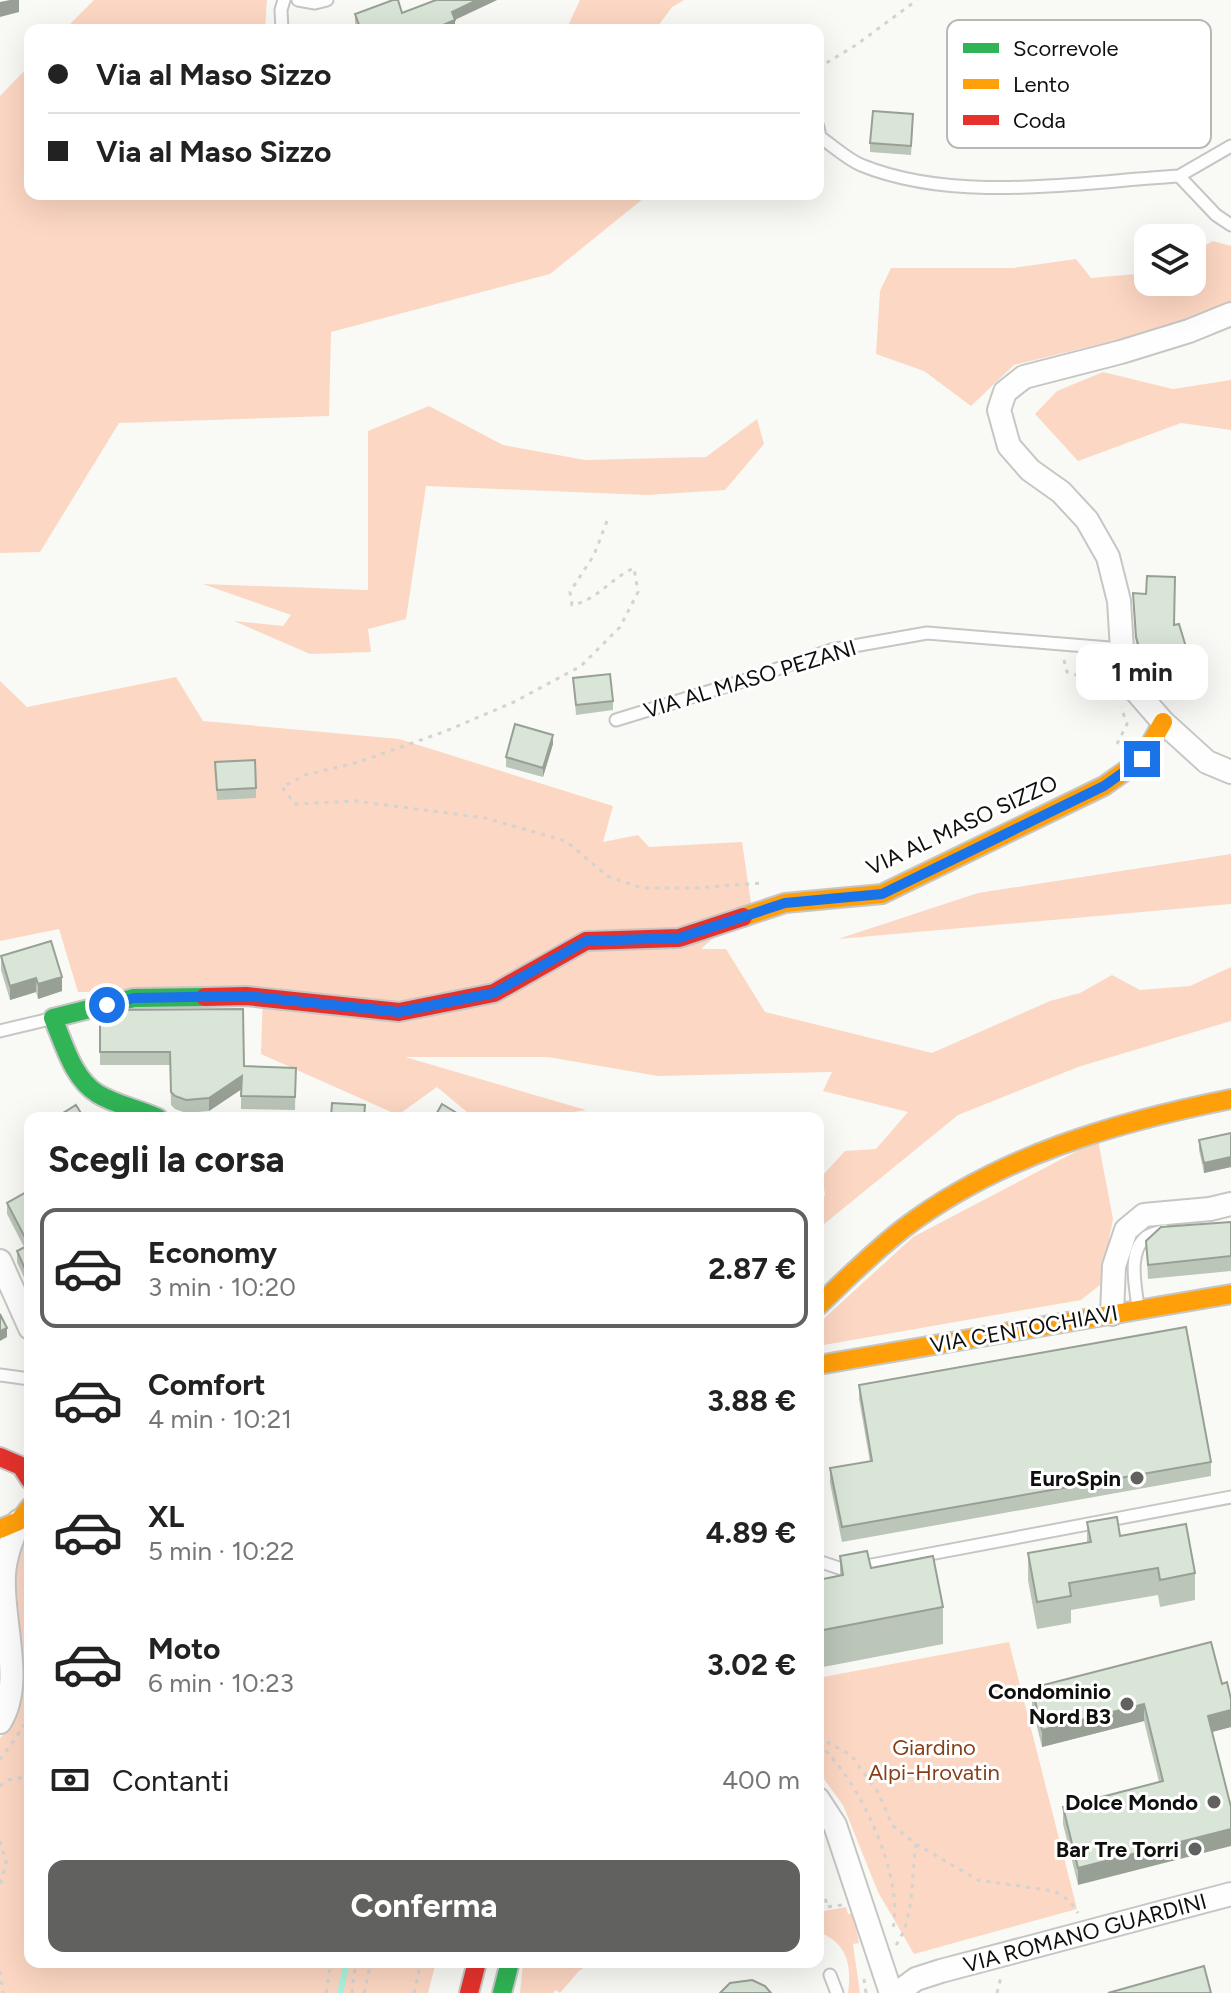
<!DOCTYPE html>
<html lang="it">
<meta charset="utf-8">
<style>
:root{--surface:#fff;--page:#f2f2f2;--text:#222;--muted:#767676;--line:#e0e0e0;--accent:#61615f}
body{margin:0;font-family:Figtree,sans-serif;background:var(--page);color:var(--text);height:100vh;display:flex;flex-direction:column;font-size:30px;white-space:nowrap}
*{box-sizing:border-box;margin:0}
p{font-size:26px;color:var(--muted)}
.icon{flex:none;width:44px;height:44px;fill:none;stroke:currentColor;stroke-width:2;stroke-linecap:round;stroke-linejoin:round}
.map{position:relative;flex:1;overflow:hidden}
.details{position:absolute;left:24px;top:1112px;width:800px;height:856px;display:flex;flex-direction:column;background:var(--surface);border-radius:16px;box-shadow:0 8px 32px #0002}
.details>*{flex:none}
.top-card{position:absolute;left:24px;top:24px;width:800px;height:176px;border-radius:16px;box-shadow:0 8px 32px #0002;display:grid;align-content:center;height:176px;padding:0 24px;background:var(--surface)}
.tools{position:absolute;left:1134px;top:224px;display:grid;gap:16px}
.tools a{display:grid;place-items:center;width:72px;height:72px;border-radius:16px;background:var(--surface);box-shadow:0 8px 32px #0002;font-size:40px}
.end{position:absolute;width:36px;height:36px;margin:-18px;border:10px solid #1a73e8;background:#fff;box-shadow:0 0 0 4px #fff}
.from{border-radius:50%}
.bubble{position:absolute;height:56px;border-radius:16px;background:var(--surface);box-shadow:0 8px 32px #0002;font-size:26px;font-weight:700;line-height:56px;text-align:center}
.top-card b{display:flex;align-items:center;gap:28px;height:76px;font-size:30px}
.top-card b+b{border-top:2px solid var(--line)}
.top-card i{width:20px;height:20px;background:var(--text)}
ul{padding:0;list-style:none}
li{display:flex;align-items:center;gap:24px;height:120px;margin:0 16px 12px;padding:0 8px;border:4px solid transparent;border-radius:16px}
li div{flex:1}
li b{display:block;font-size:30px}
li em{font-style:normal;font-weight:700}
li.current{border-color:var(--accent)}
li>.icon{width:72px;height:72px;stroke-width:1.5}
h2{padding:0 24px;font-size:36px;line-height:96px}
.pay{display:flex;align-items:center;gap:20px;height:88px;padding:0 24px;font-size:30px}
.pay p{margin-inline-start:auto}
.button{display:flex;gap:16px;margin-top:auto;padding:16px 24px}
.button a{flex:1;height:92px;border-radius:16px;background:var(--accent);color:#fff;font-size:32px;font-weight:700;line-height:92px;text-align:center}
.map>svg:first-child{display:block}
.green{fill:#fcd7c3}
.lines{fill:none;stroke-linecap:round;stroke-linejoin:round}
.stream{stroke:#aaf4e0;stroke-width:6}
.lane-casing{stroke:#c6c6c4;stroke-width:15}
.street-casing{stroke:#c6c6c4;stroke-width:26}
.fast-casing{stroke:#c6c6c4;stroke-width:22}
.slow-casing{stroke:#c6c6c4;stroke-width:22}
.jam-casing{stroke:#c6c6c4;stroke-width:22}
.path{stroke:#d3d3d1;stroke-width:3;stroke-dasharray:4 6;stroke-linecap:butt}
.lane{stroke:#fefefe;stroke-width:11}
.street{stroke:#fefefe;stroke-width:22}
.fast{stroke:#30b455;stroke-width:18}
.slow{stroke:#ff9f0a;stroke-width:18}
.jam{stroke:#e5322d;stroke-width:18}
.wall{fill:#bbc5b8}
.shaded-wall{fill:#98a096}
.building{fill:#d9e5d6;stroke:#98a096;stroke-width:2}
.route{stroke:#1a73e8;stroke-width:10}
.poi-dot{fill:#61615f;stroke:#fff;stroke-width:3}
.labels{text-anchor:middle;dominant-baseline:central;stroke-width:6;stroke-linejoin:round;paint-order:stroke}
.street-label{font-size:22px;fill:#0f0f0d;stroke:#fff}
.poi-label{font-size:22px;font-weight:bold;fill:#0f0f0d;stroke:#fff;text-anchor:end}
.park-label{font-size:22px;fill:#863f18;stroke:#fff}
.key{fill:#fff;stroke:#b7b7b6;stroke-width:2}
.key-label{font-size:22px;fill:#0f0f0d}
</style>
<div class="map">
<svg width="1231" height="1993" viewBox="0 0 1231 1993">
<rect width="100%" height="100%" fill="#f9faf6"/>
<path class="green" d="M 94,0 L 267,0 L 265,30 L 64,30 Z
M 580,0 L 684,0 L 672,7 L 655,30 L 566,30 Z
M 30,65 L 30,194 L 649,194 L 550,274 L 331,332 L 329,416 L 119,423 L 40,552 L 0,553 L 0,96 Z
M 1213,241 L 1231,246 L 1231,302 L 1187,323 L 1014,365 L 971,406 L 924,371 L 876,354 L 880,291 L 891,268 L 1013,268 L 1076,259 L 1091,278 L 1148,273 L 1148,282 L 1192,282 L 1192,252 Z
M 1103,372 L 1173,389 L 1231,380 L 1231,430 L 1181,423 L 1078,461 L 1035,414 L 1057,391 Z
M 429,406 L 503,445 L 585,460 L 706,457 L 757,419 L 764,444 L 725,490 L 647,495 L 426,486 L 406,619 L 368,629 L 371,652 L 310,654 L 234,621 L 283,626 L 291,615 L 203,584 L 368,590 L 368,431 Z
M 176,677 L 203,721 L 399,739 L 613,806 L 603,842 L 638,835 L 649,847 L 742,842 L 751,903 L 701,949 L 726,949 L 765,1012 L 932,1053 L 1050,1001 L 1080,993 L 1112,975 L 1140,990 L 1190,986 L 1231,967 L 1231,1021 L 1078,1067 L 958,1115 L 818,1229 L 818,1201 L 825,1195 L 822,1176 L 845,1151 L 876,1149 L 908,1112 L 823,1091 L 832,1072 L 658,1076 L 548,1057 L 405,1057 L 586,1110 L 538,1118 L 474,1118 L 437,1087 L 398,1115 L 261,1054 L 263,990 L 78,992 L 59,929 L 0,941 L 0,681 L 27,707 Z
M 1231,854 L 1231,904 L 838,939 L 978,893 Z
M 1098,1140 L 1113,1219 L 1100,1285 L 1081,1300 L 818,1346 L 818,1324 L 913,1237 Z
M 30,1532 L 30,1962 L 436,1962 L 428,1993 L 0,1993 L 0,1738 L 7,1730 L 22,1666 L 15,1561 L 17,1545 Z
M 1009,1642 L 1077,1909 L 914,1954 L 878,1892 L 843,1805 L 818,1771 L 818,1678 Z
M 846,1907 L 848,1914 L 853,1913 L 859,1943 L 853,1944 L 860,1993 L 848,1993 C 852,1965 847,1942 818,1932 L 818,1912 Z
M 523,1962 L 592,1962 L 579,1971 L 560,1993 L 556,1990 L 553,1993 L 520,1993 Z"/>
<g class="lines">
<path class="stream" d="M 19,1547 L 30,1545
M 340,1993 L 347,1962"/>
<defs>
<path id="lane" d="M 298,0 L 315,3 L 327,0
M 282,30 L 281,10 L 284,0
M 818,127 L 820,137 C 833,146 847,159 861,165 C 956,204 1079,182 1179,176
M 1231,146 L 1179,176 L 1216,215 L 1231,225
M 616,720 L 743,681 L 831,650 L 927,633 L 1122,649
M 0,1031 L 50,1019
M 1138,1308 C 1136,1288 1127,1252 1146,1237 C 1150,1234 1160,1232 1165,1230
M 0,1375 L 30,1379
M 818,1561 L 845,1570 L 1231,1497
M 830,1975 L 837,1993"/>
<path id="street" d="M 1231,314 L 1189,331 L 1121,352 L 1024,377 L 1005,392 L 999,410 L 1009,446 L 1030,470 L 1061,492 L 1087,520 L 1108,557 L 1119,601 L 1122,649 L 1135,690 L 1163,722 L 1207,762 L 1231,772
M 0,1261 L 30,1328
M 1112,1314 L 1114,1266 L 1126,1230 L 1144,1215 L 1210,1209 L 1231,1204
M 0,1722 C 25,1683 1,1620 4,1575 C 5,1556 12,1539 19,1521
M 818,1799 L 835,1825 L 891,1993
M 897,1993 L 916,1979 L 941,1971 L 1231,1894"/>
<path id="fast" d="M 158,1118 C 139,1109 116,1105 98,1094 C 73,1079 64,1044 53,1018 L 134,998 L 205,997
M 502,1993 L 510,1962"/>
<path id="slow" d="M 743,917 L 785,903 L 882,894 L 1104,786 L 1142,759 L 1163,722
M 818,1306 C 846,1279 873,1252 904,1228 C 999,1156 1116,1122 1231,1099
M 818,1365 L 1231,1294
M 0,1529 L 19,1521 L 30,1507"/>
<path id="jam" d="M 205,997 L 246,996 L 399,1012 L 494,993 L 586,941 L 679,938 L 743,917
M 0,1457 L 21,1466 L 30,1480
M 469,1993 L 477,1962"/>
</defs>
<use href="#lane" class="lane-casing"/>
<use href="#street" class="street-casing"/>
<use href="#fast" class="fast-casing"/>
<use href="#slow" class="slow-casing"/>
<use href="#jam" class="jam-casing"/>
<path class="path" d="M 818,68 L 856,45 L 917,0
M 607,521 L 594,555 L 570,592 L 572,605 C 596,601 611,578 634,568 L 638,592 L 620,627 L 581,666 L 514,702 L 446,731 L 359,762 L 305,775 L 282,787 L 295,804 L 356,801 L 485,818 L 566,841 L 607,876 L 642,888 L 696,888 L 762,883
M 1064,660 L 1067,672 L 1100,683 L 1116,697
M 1117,744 L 1127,724 L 1121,707
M 818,1737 L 851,1755 L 879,1794 L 892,1825 L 916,1844 L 978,1880 L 1054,1891 L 1070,1901 L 1078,1913
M 818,1744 C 858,1776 907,1881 892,1932
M 0,1760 L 30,1717
M 0,1786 L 8,1780 L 30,1776
M 0,1841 L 6,1862 L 0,1887
M 818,1897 L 825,1896 L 827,1907
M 818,1908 L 842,1905
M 896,1945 C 915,1918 911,1876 916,1844
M 0,1971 L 3,1993
M 864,1979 L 866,1993
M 326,1993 L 331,1962
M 352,1993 L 354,1973 L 358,1962
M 364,1993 L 371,1962
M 414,1993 L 421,1962
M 997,1993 L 1001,1977"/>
<use href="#lane" class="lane"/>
<use href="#street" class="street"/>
<use href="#fast" class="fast"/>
<use href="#slow" class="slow"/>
<use href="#jam" class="jam"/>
</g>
<path class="wall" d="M 497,0 L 455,20 L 455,30 L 358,30 L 355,23 L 355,14 L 402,13 Z
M 913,123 L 911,155 L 870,152 L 870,143 Z
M 1133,602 L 1174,625 L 1186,657 L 1143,669 L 1136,646 Z
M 573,678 L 613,701 L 613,710 L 576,715 Z
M 553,744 L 543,777 L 506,767 L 506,757 Z
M 215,762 L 256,788 L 256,798 L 217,800 Z
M 1,956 L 62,991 L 38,999 L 36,992 L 10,1000 L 1,970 Z
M 100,1013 L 244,1066 L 296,1068 L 295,1110 L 241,1109 L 241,1089 L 209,1111 L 186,1113 L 175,1109 L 171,1105 L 170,1065 L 100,1065 Z
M 1231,1133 L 1231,1167 L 1204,1173 L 1199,1150 L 1199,1140 Z
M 30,1190 L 30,1291 L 17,1262 L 17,1251 L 24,1247 L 7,1214 L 7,1203 Z
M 1231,1222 L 1231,1271 L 1148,1279 L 1146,1241 Z
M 859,1385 L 1211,1462 L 1211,1476 L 842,1542 L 830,1483 L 830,1468 L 870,1462 L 859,1399 Z
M 1087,1522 L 1120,1536 L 1195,1573 L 1195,1600 L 1160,1607 L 1158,1595 L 1071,1610 L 1071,1623 L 1037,1629 L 1028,1580 L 1028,1553 L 1087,1542 Z
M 840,1556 L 871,1568 L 943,1607 L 943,1644 L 818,1668 L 818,1580 L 840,1575 Z
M 1222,1684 L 1231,1699 L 1231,1727 L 1212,1732 L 1078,1885 L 1063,1824 L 1063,1807 L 1159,1782 L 1144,1721 L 1042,1747 L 1032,1706 L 1032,1688 Z"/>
<path class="shaded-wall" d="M 10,0 L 19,0 L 19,12 L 0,17 L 0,2 Z
M 477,0 L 497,0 L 452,21 L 452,12 Z
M 455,20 L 455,30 L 431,30 Z
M 417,25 L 417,30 L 403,30 Z
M 1186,647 L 1186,657 L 1143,669 L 1143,660 Z
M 553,735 L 553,744 L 543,777 L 543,768 Z
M 62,977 L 62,991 L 38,999 L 38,984 Z
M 36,978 L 36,992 L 10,1000 L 10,986 Z
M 242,1076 L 242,1089 L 209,1111 L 209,1098 Z
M 1231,1157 L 1231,1167 L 1204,1173 L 1204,1163 Z
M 7,1328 L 7,1337 L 0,1341 L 0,1331 Z
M 1144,1704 L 1144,1721 L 1042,1747 L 1042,1730 Z
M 1231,1710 L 1231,1727 L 1208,1733 L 1208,1716 Z
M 1231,1829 L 1231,1846 L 1078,1885 L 1078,1868 Z"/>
<path class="building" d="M 393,0 L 398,0 L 402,13 L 436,0 L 477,0 L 452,12 L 455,20 L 431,30 L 419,30 L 417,25 L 403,30 L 361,30 L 355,14 Z
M 873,111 L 913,114 L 911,146 L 870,143 Z
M 1147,576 L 1175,577 L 1174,625 L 1179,624 L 1186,647 L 1143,660 L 1136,637 L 1133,593 L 1146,594 Z
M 610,674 L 613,701 L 576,705 L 573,678 Z
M 515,724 L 553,735 L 543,768 L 506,757 Z
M 255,760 L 256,788 L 217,790 L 215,762 Z
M 51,941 L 62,977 L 38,984 L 36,978 L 10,986 L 1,956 Z
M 243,1009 L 244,1066 L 296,1068 L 295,1097 L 241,1096 L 242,1076 L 209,1098 L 186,1100 L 175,1096 L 171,1092 L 170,1052 L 100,1052 L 100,1013 L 111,1010 Z
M 332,1103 L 365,1105 L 364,1118 L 370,1118 L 331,1118 Z
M 442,1104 L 465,1118 L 434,1118 Z
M 76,1105 L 84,1118 L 55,1118 Z
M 1231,1133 L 1231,1157 L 1204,1163 L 1199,1140 Z
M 30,1190 L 30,1280 L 17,1251 L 29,1245 L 7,1203 Z
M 1231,1222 L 1231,1256 L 1148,1265 L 1146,1241 L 1161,1227 Z
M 0,1314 L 7,1328 L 0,1331 Z
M 1186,1327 L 1211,1462 L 842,1527 L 830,1468 L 872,1461 L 859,1385 Z
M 1117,1517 L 1120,1536 L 1186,1524 L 1195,1573 L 1160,1580 L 1158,1568 L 1069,1583 L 1071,1596 L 1037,1602 L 1028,1553 L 1091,1542 L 1087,1522 Z
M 867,1551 L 871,1568 L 933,1556 L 943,1607 L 818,1631 L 818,1580 L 843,1575 L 840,1556 Z
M 1211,1642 L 1222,1684 L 1227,1682 L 1231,1699 L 1231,1710 L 1208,1716 L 1231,1807 L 1231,1829 L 1078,1868 L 1063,1807 L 1163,1781 L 1144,1704 L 1042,1730 L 1032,1688 Z
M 1204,1966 L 1211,1993 L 1108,1993 Z
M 752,1980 L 765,1986 L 771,1993 L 720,1993 L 730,1983 Z"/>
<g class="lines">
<path class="route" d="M 107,1005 L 134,998 L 246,996 L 399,1012 L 494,993 L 586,941 L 679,938 L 785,903 L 882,894 L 1104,786 L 1142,759"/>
</g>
<g class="poi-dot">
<circle cx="1137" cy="1478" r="8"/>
<circle cx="1127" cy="1704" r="8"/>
<circle cx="1214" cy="1802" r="8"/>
<circle cx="1195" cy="1849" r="8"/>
</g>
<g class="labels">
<g class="street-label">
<text transform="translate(750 679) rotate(-17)">VIA AL MASO PEZANI</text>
<text transform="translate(962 825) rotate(-25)">VIA AL MASO SIZZO</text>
<text transform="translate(1024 1329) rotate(-10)">VIA CENTOCHIAVI</text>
<text transform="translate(1085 1933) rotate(-15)">VIA ROMANO GUARDINI</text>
</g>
<g class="poi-label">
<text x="1121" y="1478">EuroSpin</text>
<text x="1111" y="1691">Condominio<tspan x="1111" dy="25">Nord B3</tspan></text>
<text x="1198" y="1802">Dolce Mondo</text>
<text x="1179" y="1849">Bar Tre Torri</text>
</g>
<g class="park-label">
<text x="934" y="1747">Giardino<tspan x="934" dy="25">Alpi-Hrovatin</tspan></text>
</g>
</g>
<rect x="947" y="20" width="264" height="128" rx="12" class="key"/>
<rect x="963" y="43" width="36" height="10" fill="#30b455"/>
<rect x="963" y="79" width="36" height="10" fill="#ff9f0a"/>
<rect x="963" y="115" width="36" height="10" fill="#e5322d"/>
<g class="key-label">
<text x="1013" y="56">Scorrevole</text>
<text x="1013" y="92">Lento</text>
<text x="1013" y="128">Coda</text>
</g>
</svg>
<div class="tools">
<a><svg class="icon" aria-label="layers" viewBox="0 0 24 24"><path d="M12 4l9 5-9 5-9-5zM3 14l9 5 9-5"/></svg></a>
</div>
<i class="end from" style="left:107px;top:1005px"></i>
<i class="end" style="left:1142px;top:759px"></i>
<div class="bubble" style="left:1076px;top:644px;width:132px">1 min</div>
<div class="top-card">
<b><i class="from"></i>Via al Maso Sizzo</b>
<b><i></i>Via al Maso Sizzo</b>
</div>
<section class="details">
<h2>Scegli la corsa</h2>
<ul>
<li class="current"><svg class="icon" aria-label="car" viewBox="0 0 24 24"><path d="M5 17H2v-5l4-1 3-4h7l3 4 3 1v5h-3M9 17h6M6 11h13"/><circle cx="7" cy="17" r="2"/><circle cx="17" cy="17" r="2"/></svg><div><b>Economy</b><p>3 min · 10:20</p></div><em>2.87 €</em></li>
<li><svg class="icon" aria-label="car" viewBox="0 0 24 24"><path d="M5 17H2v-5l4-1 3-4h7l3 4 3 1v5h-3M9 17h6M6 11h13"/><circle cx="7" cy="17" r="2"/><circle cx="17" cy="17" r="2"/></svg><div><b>Comfort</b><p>4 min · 10:21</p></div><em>3.88 €</em></li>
<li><svg class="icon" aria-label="car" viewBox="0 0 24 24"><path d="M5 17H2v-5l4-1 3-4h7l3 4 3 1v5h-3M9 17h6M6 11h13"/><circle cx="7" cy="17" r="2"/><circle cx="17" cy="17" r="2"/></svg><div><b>XL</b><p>5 min · 10:22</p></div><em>4.89 €</em></li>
<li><svg class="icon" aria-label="car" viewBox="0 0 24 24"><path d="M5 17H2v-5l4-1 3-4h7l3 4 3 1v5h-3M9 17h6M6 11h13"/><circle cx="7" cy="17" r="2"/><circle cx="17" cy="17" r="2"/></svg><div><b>Moto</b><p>6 min · 10:23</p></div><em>3.02 €</em></li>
</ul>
<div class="pay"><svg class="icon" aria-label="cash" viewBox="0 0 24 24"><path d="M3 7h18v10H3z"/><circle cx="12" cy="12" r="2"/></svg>Contanti<p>400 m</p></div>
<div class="button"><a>Conferma</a></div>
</section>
</div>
